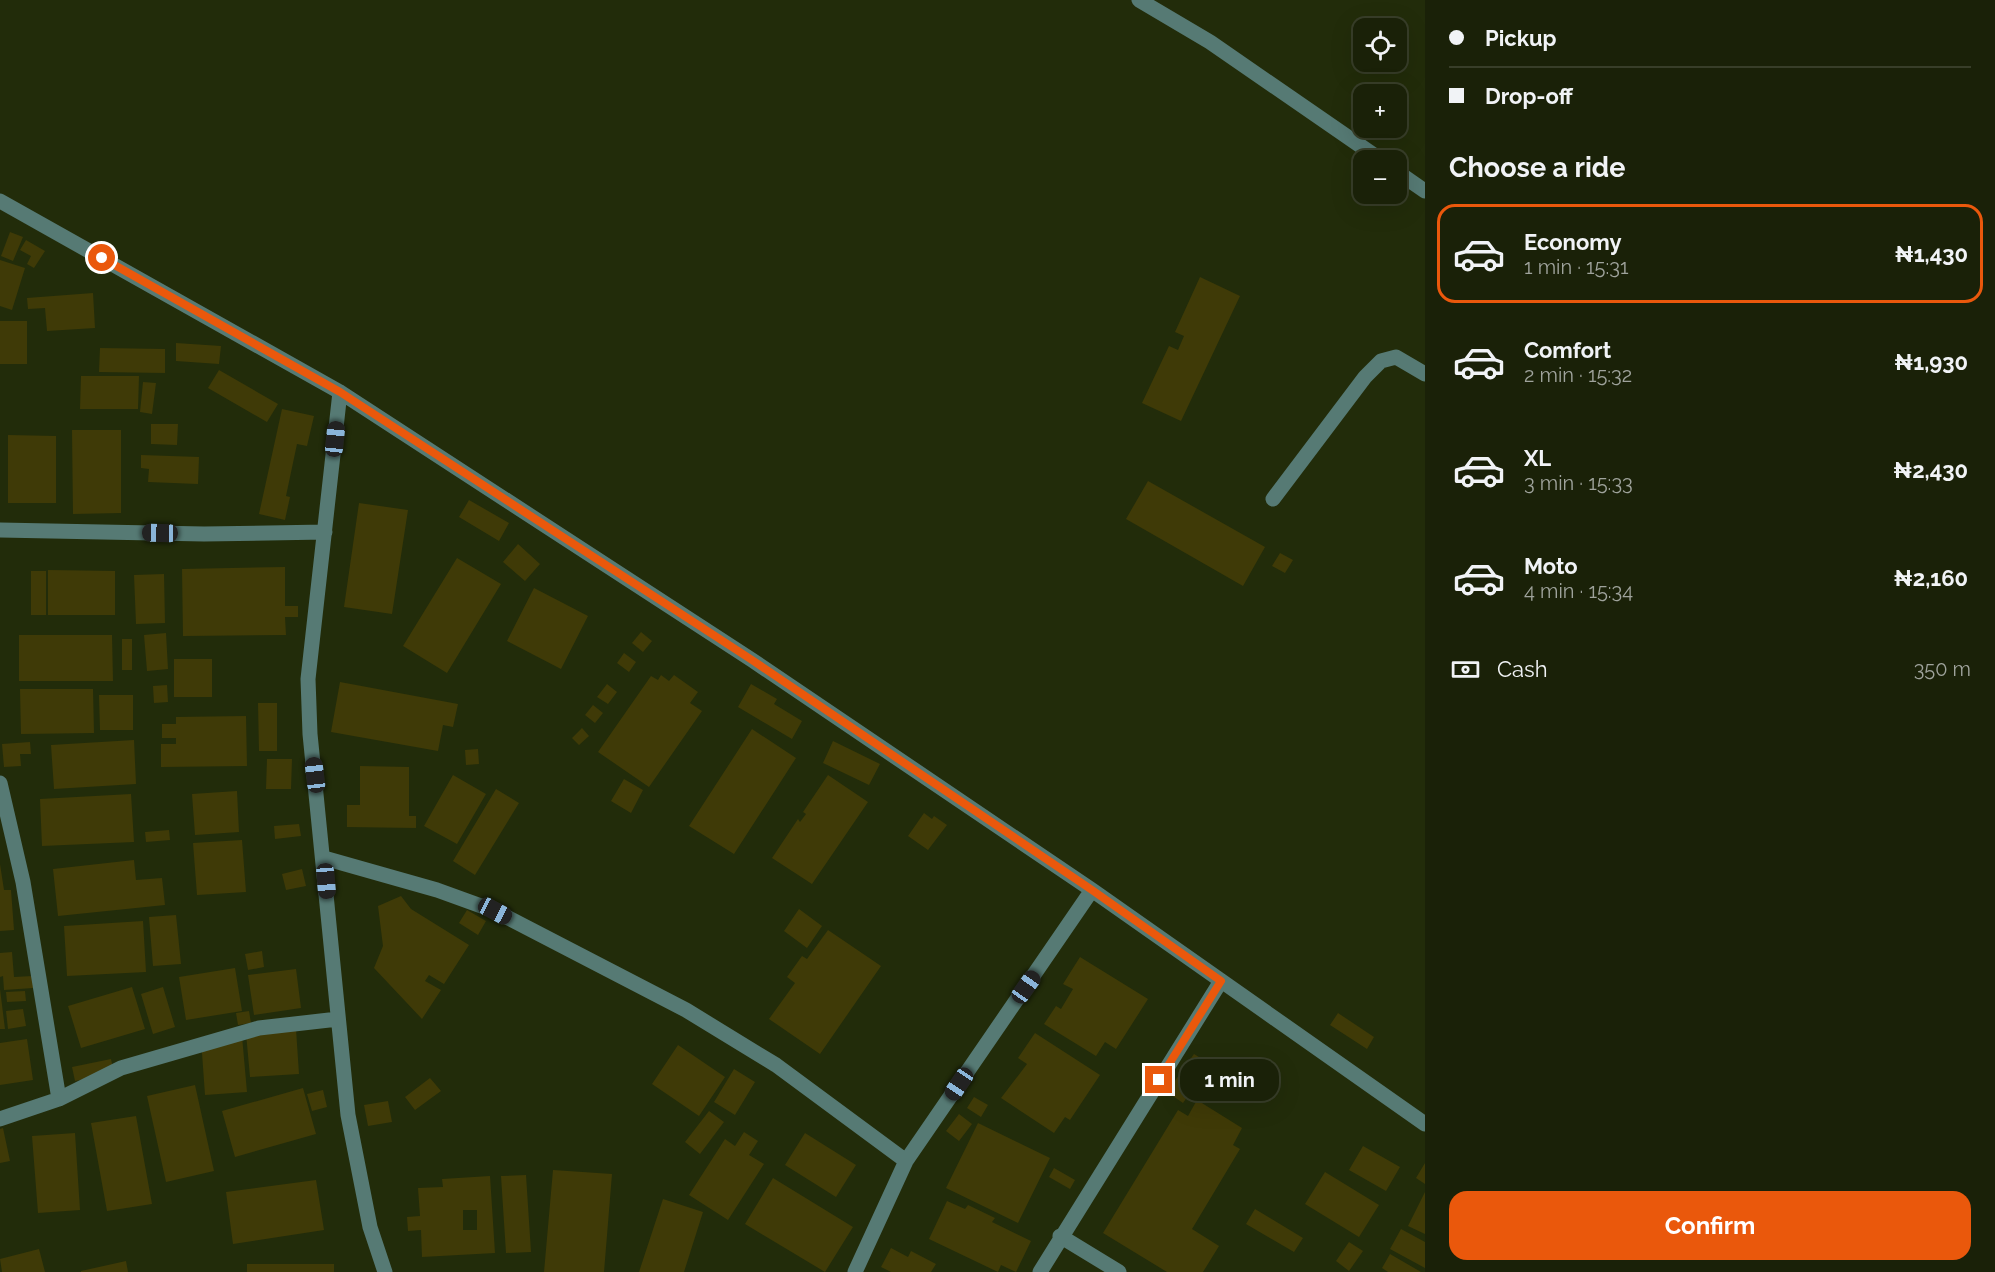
<!DOCTYPE html>
<meta charset="utf-8">
<style>
:root{--surface:#1a2108;--page:#232912;--text:#f1f3f6;--muted:#9fa39c;--line:#383e29;--accent:#ea580c}
body{margin:0;font-family:Raleway,sans-serif;background:var(--page);color:var(--text);height:100vh;display:flex;flex-direction:column;font-size:22px;white-space:nowrap}
*{box-sizing:border-box;margin:0}
p{font-size:20px;color:var(--muted)}
.icon{flex:none;width:33px;height:33px;fill:none;stroke:currentColor;stroke-width:2;stroke-linecap:round;stroke-linejoin:round}
.map{position:relative;flex:1;overflow:hidden}
.side{display:flex;flex-direction:column;background:var(--surface);width:570px}
.side>*{flex:none}
.guide{display:grid;align-content:center;height:132px;padding:0 24px;background:var(--surface)}
.tools{position:absolute;left:1353px;top:18px;display:grid;gap:12px}
.tools a{display:grid;place-items:center;width:54px;height:54px;border-radius:12px;background:var(--surface);box-shadow:0 6px 24px #0002,0 0 0 2px var(--line);font-size:30px}
.end{position:absolute;width:27px;height:27px;margin:-14px;border:8px solid #ea580c;background:#fff;box-shadow:0 0 0 3px #fff}
.from{border-radius:50%}
.bubble{position:absolute;height:42px;border-radius:18px;background:var(--surface);box-shadow:0 6px 24px #0002,0 0 0 2px var(--line);font-size:20px;font-weight:700;line-height:42px;text-align:center}
.car{position:absolute;width:18px;height:36px;margin:-18px -9px;border-radius:8px;box-shadow:0 0 4px 2px #0007;background:linear-gradient(#222 24%,#8ab4d8 0 40%,#222 0 76%,#8ab4d8 0 86%,#222 0)}
.guide b{display:flex;align-items:center;gap:21px;height:57px;font-size:22px}
.guide b+b{border-top:2px solid var(--line)}
.guide i{width:15px;height:15px;background:var(--text)}
ul{padding:0;list-style:none}
li{display:flex;align-items:center;gap:18px;height:99px;margin:0 12px 9px;padding:0 12px;border:3px solid transparent;border-radius:18px}
li div{flex:1}
li b{display:block;font-size:22px}
li em{font-style:normal;font-weight:700}
li.active{border-color:var(--accent)}
li>.icon{width:54px;height:54px;stroke-width:1.5}
h2{padding:0 24px;font-size:27px;line-height:72px}
.pay{display:flex;align-items:center;gap:15px;height:66px;padding:0 24px;font-size:22px}
.pay p{margin-inline-start:auto}
.action{display:flex;gap:12px;margin-top:auto;padding:12px 24px}
.action a{flex:1;height:69px;border-radius:18px;background:var(--accent);color:#fff;font-size:24px;font-weight:700;line-height:69px;text-align:center}
main{display:flex;flex:1;min-height:0}
.map>svg:first-child{display:block}
.building{fill:#3f3a07;fill-rule:evenodd}
.lines{fill:none;stroke-linecap:round;stroke-linejoin:round}
.minor{stroke:#567a74;stroke-width:15}
.route{stroke:#ea580c;stroke-width:8}
</style>
<main>
<div class="map">
<svg width="1425" height="1272" viewBox="0 0 1425 1272">
<rect width="100%" height="100%" fill="#222c0a"/>
<path class="building" d="M 10,232 L 23,237 L 13,261 L 1,256 Z
M 26,240 L 45,251 L 34,268 L 27,264 L 31,256 L 20,250 Z
M 0,260 L 25,268 L 12,310 L 0,306 Z
M 1200,277 L 1240,296 L 1181,421 L 1142,403 L 1169,346 L 1178,350 L 1184,336 L 1175,332 Z
M 93,293 L 95,328 L 47,331 L 45,308 L 28,309 L 27,298 Z
M 0,321 L 27,321 L 27,364 L 0,364 Z
M 176,343 L 221,346 L 219,364 L 176,361 Z
M 100,348 L 165,349 L 165,373 L 99,372 Z
M 219,370 L 278,404 L 267,422 L 208,388 Z
M 81,376 L 139,376 L 138,409 L 80,409 Z
M 143,382 L 156,383 L 152,414 L 140,412 Z
M 282,409 L 314,416 L 307,446 L 297,444 L 286,496 L 290,497 L 285,520 L 259,514 Z
M 151,424 L 178,424 L 177,445 L 151,444 Z
M 72,430 L 121,430 L 121,513 L 73,514 Z
M 8,435 L 56,436 L 56,503 L 8,503 Z
M 141,455 L 199,457 L 198,484 L 148,482 L 149,469 L 141,468 Z
M 1148,481 L 1265,547 L 1243,586 L 1126,519 Z
M 469,500 L 509,523 L 499,541 L 459,517 Z
M 359,503 L 408,510 L 392,614 L 344,607 Z
M 518,544 L 540,564 L 525,581 L 503,562 Z
M 1280,553 L 1293,560 L 1285,573 L 1272,566 Z
M 457,558 L 501,584 L 447,673 L 403,646 Z
M 285,567 L 285,606 L 298,606 L 298,617 L 285,617 L 286,635 L 183,636 L 182,569 Z
M 48,570 L 115,571 L 115,615 L 48,615 Z
M 31,571 L 46,571 L 46,615 L 31,615 Z
M 164,574 L 165,623 L 136,624 L 134,575 Z
M 534,588 L 588,616 L 561,669 L 507,641 Z
M 641,632 L 652,641 L 643,652 L 632,643 Z
M 166,633 L 168,669 L 147,671 L 144,635 Z
M 19,635 L 112,635 L 113,681 L 19,681 Z
M 122,639 L 132,639 L 132,670 L 122,670 Z
M 624,653 L 636,662 L 629,672 L 617,663 Z
M 174,659 L 212,659 L 212,697 L 174,697 Z
M 661,675 L 669,681 L 674,675 L 698,692 L 690,703 L 702,711 L 649,787 L 598,752 L 651,676 L 658,680 Z
M 340,682 L 458,704 L 453,727 L 443,725 L 438,751 L 331,732 Z
M 607,684 L 617,692 L 608,704 L 597,697 Z
M 751,684 L 777,699 L 774,704 L 802,721 L 792,739 L 738,707 Z
M 167,685 L 168,702 L 154,703 L 153,686 Z
M 20,689 L 93,689 L 94,733 L 21,734 Z
M 99,695 L 133,695 L 133,730 L 100,730 Z
M 258,703 L 277,703 L 277,751 L 259,751 Z
M 593,705 L 603,713 L 595,723 L 585,715 Z
M 246,716 L 247,766 L 161,767 L 161,744 L 176,744 L 176,738 L 162,738 L 162,724 L 176,724 L 176,717 Z
M 582,728 L 589,736 L 579,745 L 572,738 Z
M 752,729 L 796,758 L 734,854 L 689,826 Z
M 134,740 L 136,784 L 54,789 L 51,745 Z
M 833,741 L 880,764 L 869,785 L 823,763 Z
M 30,742 L 31,754 L 20,754 L 21,766 L 4,767 L 2,744 Z
M 478,749 L 479,764 L 466,765 L 465,750 Z
M 267,759 L 292,759 L 291,789 L 266,789 Z
M 360,766 L 409,767 L 409,816 L 416,816 L 416,828 L 347,827 L 347,805 L 360,805 Z
M 453,775 L 486,794 L 457,844 L 424,826 Z
M 828,775 L 868,802 L 812,884 L 772,858 L 798,819 L 800,822 L 806,814 L 803,812 Z
M 624,779 L 643,790 L 631,813 L 611,801 Z
M 496,789 L 519,803 L 475,875 L 453,861 Z
M 237,791 L 239,832 L 195,835 L 192,794 Z
M 131,794 L 134,842 L 42,846 L 40,799 Z
M 924,813 L 932,819 L 934,816 L 947,825 L 928,850 L 908,836 Z
M 299,824 L 301,836 L 275,839 L 274,826 Z
M 169,830 L 170,840 L 146,842 L 145,832 Z
M 242,840 L 246,892 L 197,895 L 193,843 Z
M 134,860 L 136,880 L 162,878 L 165,905 L 58,916 L 53,869 Z
M 0,864 L 4,890 L 11,890 L 14,930 L 0,931 Z
M 302,869 L 306,886 L 286,890 L 282,874 Z
M 401,896 L 411,909 L 469,945 L 444,984 L 429,975 L 425,981 L 441,990 L 422,1019 L 374,968 L 383,946 L 378,906 Z
M 799,909 L 822,926 L 807,948 L 784,931 Z
M 467,910 L 486,921 L 478,935 L 459,923 Z
M 176,915 L 181,964 L 153,966 L 149,917 Z
M 143,921 L 146,972 L 67,976 L 64,926 Z
M 828,930 L 881,966 L 820,1054 L 769,1019 L 795,983 L 787,977 L 802,956 L 807,959 Z
M 262,951 L 264,967 L 248,970 L 245,954 Z
M 12,952 L 14,977 L 33,976 L 33,988 L 4,990 L 3,976 L 0,977 L 0,953 Z
M 1080,957 L 1148,999 L 1116,1049 L 1105,1042 L 1096,1056 L 1044,1024 L 1056,1006 L 1061,1009 L 1073,989 L 1063,984 Z
M 235,968 L 242,1011 L 186,1020 L 179,977 Z
M 296,969 L 301,1008 L 254,1015 L 248,975 Z
M 132,987 L 145,1029 L 81,1048 L 68,1006 Z
M 163,987 L 175,1027 L 153,1034 L 141,994 Z
M 0,989 L 5,1029 L 0,1029 Z
M 25,991 L 26,1001 L 7,1002 L 6,992 Z
M 23,1009 L 26,1026 L 8,1029 L 6,1011 Z
M 249,1011 L 251,1023 L 238,1025 L 236,1013 Z
M 1338,1013 L 1374,1037 L 1367,1049 L 1330,1025 Z
M 296,1029 L 299,1074 L 250,1077 L 246,1033 Z
M 1035,1033 L 1100,1075 L 1070,1120 L 1065,1117 L 1054,1133 L 1001,1098 L 1027,1064 L 1018,1058 Z
M 242,1036 L 247,1092 L 205,1095 L 201,1039 Z
M 27,1039 L 33,1080 L 0,1085 L 0,1043 Z
M 678,1045 L 725,1077 L 699,1116 L 652,1084 Z
M 1194,1054 L 1210,1064 L 1183,1103 L 1167,1092 Z
M 111,1059 L 114,1073 L 75,1081 L 72,1067 Z
M 734,1069 L 755,1082 L 735,1115 L 714,1102 Z
M 430,1078 L 441,1091 L 415,1110 L 405,1097 Z
M 195,1085 L 214,1171 L 166,1182 L 147,1096 Z
M 303,1088 L 316,1134 L 235,1157 L 222,1111 Z
M 323,1090 L 327,1107 L 312,1111 L 307,1094 Z
M 974,1097 L 988,1105 L 981,1117 L 967,1108 Z
M 1197,1100 L 1242,1128 L 1233,1145 L 1240,1149 L 1192,1229 L 1219,1246 L 1203,1272 L 1167,1272 L 1103,1233 L 1178,1110 L 1188,1116 Z
M 388,1101 L 392,1122 L 368,1126 L 364,1105 Z
M 709,1111 L 724,1122 L 700,1154 L 685,1142 Z
M 959,1114 L 972,1124 L 959,1141 L 946,1131 Z
M 136,1116 L 152,1204 L 107,1211 L 91,1123 Z
M 978,1123 L 1050,1158 L 1018,1223 L 946,1188 Z
M 3,1128 L 10,1161 L 0,1163 L 0,1129 Z
M 744,1132 L 758,1141 L 749,1155 L 764,1164 L 728,1220 L 689,1195 L 725,1139 L 735,1146 Z
M 75,1133 L 80,1210 L 38,1213 L 32,1136 Z
M 805,1133 L 856,1165 L 836,1197 L 785,1165 Z
M 1363,1146 L 1400,1167 L 1386,1191 L 1349,1170 Z
M 1425,1163 L 1425,1184 L 1416,1178 Z
M 1054,1168 L 1075,1180 L 1070,1189 L 1049,1177 Z
M 553,1170 L 612,1174 L 604,1272 L 544,1272 Z
M 1325,1172 L 1379,1205 L 1359,1237 L 1305,1204 Z
M 526,1175 L 531,1252 L 506,1253 L 501,1176 Z
M 490,1176 L 495,1253 L 422,1257 L 421,1230 L 408,1231 L 407,1217 L 420,1216 L 418,1188 L 443,1187 L 442,1179 ZM 463,1210 L 477,1210 L 477,1230 L 463,1230 Z
M 773,1178 L 853,1227 L 825,1272 L 745,1224 Z
M 316,1180 L 324,1230 L 233,1244 L 226,1192 Z
M 1425,1192 L 1425,1234 L 1408,1226 Z
M 663,1199 L 703,1212 L 684,1272 L 639,1272 Z
M 947,1201 L 965,1209 L 968,1205 L 995,1218 L 992,1222 L 1031,1241 L 1016,1272 L 1001,1265 L 998,1272 L 929,1239 Z
M 1255,1209 L 1303,1238 L 1294,1252 L 1246,1224 Z
M 1401,1229 L 1425,1242 L 1425,1268 L 1390,1249 Z
M 1349,1242 L 1363,1251 L 1349,1271 L 1336,1261 Z
M 891,1248 L 908,1257 L 911,1251 L 936,1264 L 931,1272 L 891,1272 L 881,1267 Z
M 39,1249 L 45,1272 L 2,1272 L 0,1259 Z
M 1390,1254 L 1421,1272 L 1388,1272 L 1382,1268 Z
M 126,1261 L 128,1272 L 81,1272 L 81,1271 Z
M 247,1264 L 334,1264 L 334,1272 L 247,1272 Z"/>
<g class="lines">
<path class="minor" d="M 1139,0 L 1210,42 L 1381,160
M 1396,171 L 1425,191
M 0,201 L 340,392 L 752,660 L 1092,890 L 1425,1124
M 340,392 L 308,679 L 310,734 L 348,1115 L 370,1227 L 385,1272
M 1273,499 L 1365,377 L 1381,361 L 1396,357 L 1425,374
M 0,530 L 204,534 L 325,532
M 0,783 L 23,882 L 59,1099
M 324,858 L 437,890 L 495,911 L 686,1010 L 776,1065 L 906,1161
M 0,1119 L 59,1099 L 121,1068 L 259,1028 L 338,1019
M 1060,1236 L 1119,1272
M 855,1272 L 906,1161 L 1092,890
M 1040,1272 L 1221,981"/>
</g>
<g class="lines">
<path class="route" d="M 102,258 L 340,392 L 752,660 L 1092,890 L 1221,981 L 1159,1080"/>
</g>
</svg>
<div class="tools">
<a><svg class="icon" aria-label="locate" viewBox="0 0 24 24"><circle cx="12" cy="12" r="6"/><path d="M12 2v4M12 18v4M2 12h4M18 12h4"/></svg></a>
<a>+</a>
<a>−</a>
</div>
<i class="end from" style="left:102px;top:258px"></i>
<i class="end" style="left:1159px;top:1080px"></i>
<div class="bubble" style="left:1180px;top:1059px;width:99px">1 min</div>
<i class="car" style="left:335px;top:439px;rotate:6deg"></i>
<i class="car" style="left:160px;top:533px;rotate:271deg"></i>
<i class="car" style="left:315px;top:775px;rotate:353deg"></i>
<i class="car" style="left:326px;top:881px;rotate:175deg"></i>
<i class="car" style="left:495px;top:911px;rotate:118deg"></i>
<i class="car" style="left:1026px;top:987px;rotate:35deg"></i>
<i class="car" style="left:959px;top:1084px;rotate:214deg"></i>
</div>
<section class="side">
<div class="guide">
<b><i class="from"></i>Pickup</b>
<b><i></i>Drop-off</b>
</div>
<h2>Choose a ride</h2>
<ul>
<li class="active"><svg class="icon" aria-label="car" viewBox="0 0 24 24"><path d="M5 17H2v-5l4-1 3-4h7l3 4 3 1v5h-3M9 17h6M6 11h13"/><circle cx="7" cy="17" r="2"/><circle cx="17" cy="17" r="2"/></svg><div><b>Economy</b><p>1 min · 15:31</p></div><em>₦1,430</em></li>
<li><svg class="icon" aria-label="car" viewBox="0 0 24 24"><path d="M5 17H2v-5l4-1 3-4h7l3 4 3 1v5h-3M9 17h6M6 11h13"/><circle cx="7" cy="17" r="2"/><circle cx="17" cy="17" r="2"/></svg><div><b>Comfort</b><p>2 min · 15:32</p></div><em>₦1,930</em></li>
<li><svg class="icon" aria-label="car" viewBox="0 0 24 24"><path d="M5 17H2v-5l4-1 3-4h7l3 4 3 1v5h-3M9 17h6M6 11h13"/><circle cx="7" cy="17" r="2"/><circle cx="17" cy="17" r="2"/></svg><div><b>XL</b><p>3 min · 15:33</p></div><em>₦2,430</em></li>
<li><svg class="icon" aria-label="car" viewBox="0 0 24 24"><path d="M5 17H2v-5l4-1 3-4h7l3 4 3 1v5h-3M9 17h6M6 11h13"/><circle cx="7" cy="17" r="2"/><circle cx="17" cy="17" r="2"/></svg><div><b>Moto</b><p>4 min · 15:34</p></div><em>₦2,160</em></li>
</ul>
<div class="pay"><svg class="icon" aria-label="cash" viewBox="0 0 24 24"><path d="M3 7h18v10H3z"/><circle cx="12" cy="12" r="2"/></svg>Cash<p>350 m</p></div>
<div class="action"><a>Confirm</a></div>
</section>
</main>
